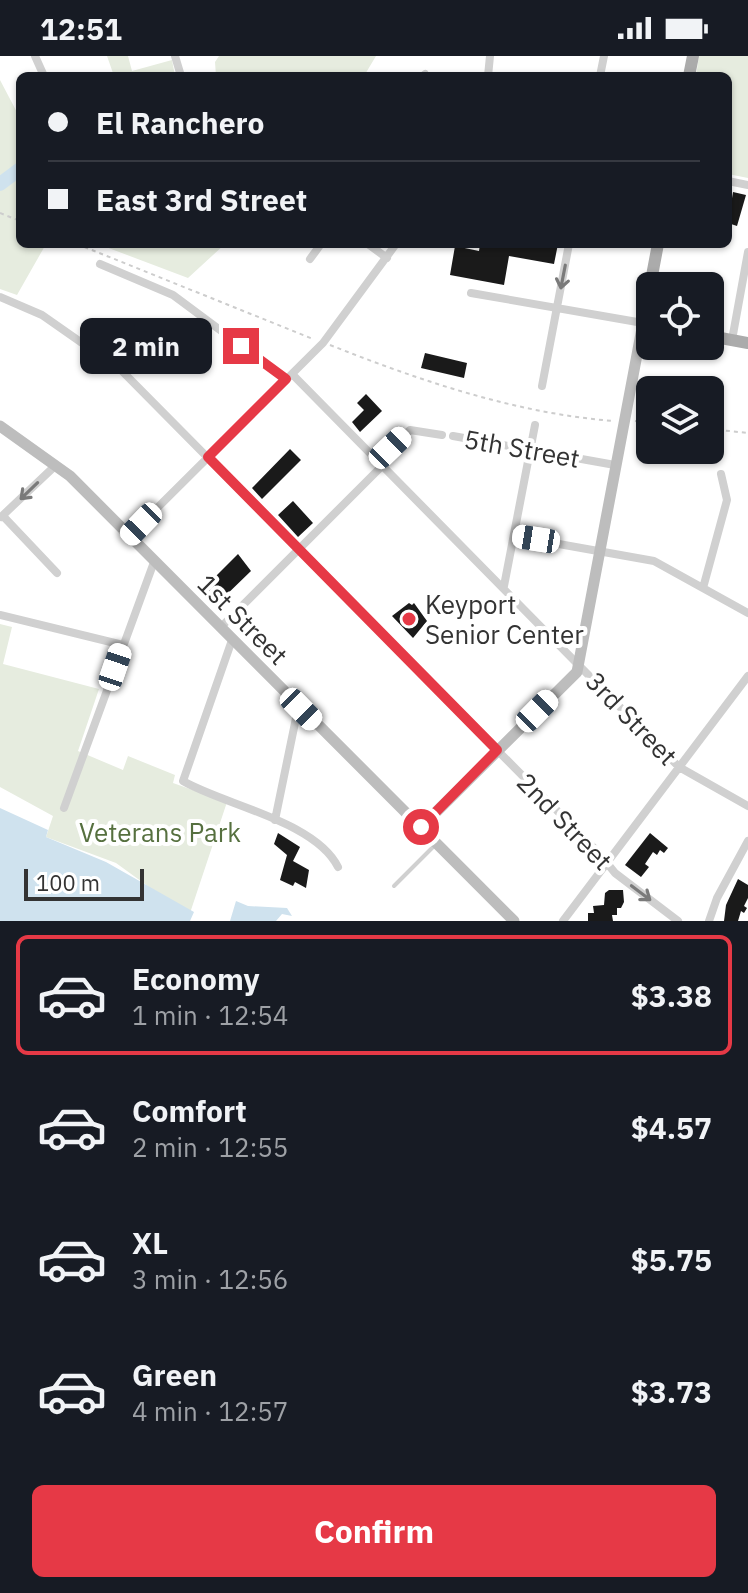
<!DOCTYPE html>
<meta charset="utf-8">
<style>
:root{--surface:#171b24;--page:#242831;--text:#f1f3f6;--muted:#9ea1a6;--line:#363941;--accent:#e63946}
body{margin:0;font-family:"IBM Plex Sans",sans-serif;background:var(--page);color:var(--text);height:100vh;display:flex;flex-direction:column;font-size:30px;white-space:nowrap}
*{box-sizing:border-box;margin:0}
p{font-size:26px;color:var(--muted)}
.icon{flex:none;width:44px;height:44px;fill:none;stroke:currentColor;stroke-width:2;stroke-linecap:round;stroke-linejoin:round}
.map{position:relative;height:865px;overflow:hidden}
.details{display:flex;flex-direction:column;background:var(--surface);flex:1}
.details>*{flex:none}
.banner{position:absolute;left:16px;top:16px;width:716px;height:176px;border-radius:12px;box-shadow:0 2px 6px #0004;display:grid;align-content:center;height:176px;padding:0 32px;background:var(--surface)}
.tools{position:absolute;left:636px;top:216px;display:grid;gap:16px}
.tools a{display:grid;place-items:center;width:88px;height:88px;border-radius:12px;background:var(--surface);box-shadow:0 2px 6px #0004;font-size:40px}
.scale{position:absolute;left:24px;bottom:20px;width:120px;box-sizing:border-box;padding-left:8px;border:4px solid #333;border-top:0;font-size:22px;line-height:28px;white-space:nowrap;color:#333;-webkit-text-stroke:6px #fff;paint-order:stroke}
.end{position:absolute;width:36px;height:36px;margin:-18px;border:10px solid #e63946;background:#fff;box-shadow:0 0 0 4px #fff}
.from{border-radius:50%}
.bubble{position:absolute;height:56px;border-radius:12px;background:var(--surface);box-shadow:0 2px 6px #0004;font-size:26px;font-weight:700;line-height:56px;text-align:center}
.car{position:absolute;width:24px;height:48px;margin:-24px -12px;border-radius:10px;box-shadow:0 0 6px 2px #0007;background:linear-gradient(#fff 24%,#345 0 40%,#fff 0 76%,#345 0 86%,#fff 0)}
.banner b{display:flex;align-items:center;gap:28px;height:76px;font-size:30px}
.banner b+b{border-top:2px solid var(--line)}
.banner i{width:20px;height:20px;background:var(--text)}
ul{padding:14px 0 0;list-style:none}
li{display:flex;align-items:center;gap:24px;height:120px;margin:0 16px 12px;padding:0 16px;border:4px solid transparent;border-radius:12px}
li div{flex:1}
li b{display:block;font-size:30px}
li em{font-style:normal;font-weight:700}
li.on{border-color:var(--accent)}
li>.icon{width:72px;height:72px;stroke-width:1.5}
.action{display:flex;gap:16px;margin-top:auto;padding:16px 32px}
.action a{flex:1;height:92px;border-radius:12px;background:var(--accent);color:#fff;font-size:32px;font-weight:700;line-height:92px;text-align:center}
.status{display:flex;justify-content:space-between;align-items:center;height:56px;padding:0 40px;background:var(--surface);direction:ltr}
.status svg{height:22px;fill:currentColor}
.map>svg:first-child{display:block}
.green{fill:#e6ecdf}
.water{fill:#cfe2ee}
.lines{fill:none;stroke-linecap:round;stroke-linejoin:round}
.river{stroke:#cfe2ee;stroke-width:14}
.building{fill:#1a1a1a}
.path{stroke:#cdcdcd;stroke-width:2;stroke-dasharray:4 4;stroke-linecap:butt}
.lane{stroke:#d0d0d0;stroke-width:4}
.street{stroke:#d0d0d0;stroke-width:8}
.secondary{stroke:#bdbdbd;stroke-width:11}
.primary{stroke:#ababab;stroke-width:12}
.oneway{stroke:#7a7a7a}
.route{stroke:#e63946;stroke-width:10}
.poi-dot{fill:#e63946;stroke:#fff;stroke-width:3}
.labels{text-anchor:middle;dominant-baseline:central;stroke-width:8;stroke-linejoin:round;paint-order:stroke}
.street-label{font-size:26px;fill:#333;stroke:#fff}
.poi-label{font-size:26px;fill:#333;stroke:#fff;text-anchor:start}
.park-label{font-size:26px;fill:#56703f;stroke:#fff}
</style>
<div class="status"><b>12:51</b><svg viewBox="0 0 49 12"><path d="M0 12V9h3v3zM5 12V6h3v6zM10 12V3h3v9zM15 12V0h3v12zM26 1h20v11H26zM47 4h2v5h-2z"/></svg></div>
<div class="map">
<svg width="748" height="865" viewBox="0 0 748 865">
<rect width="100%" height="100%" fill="#fff"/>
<path class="green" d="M 107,0 L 128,0 L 132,15 L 172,4 L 175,20 L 114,20 Z
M 219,0 L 376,0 L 364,20 L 216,20 L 215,6 Z
M 699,0 L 748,0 L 748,122 L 728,118 L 728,20 L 696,20 Z
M 0,24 L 20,62 L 20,188 L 46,188 L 17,239 L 0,233 Z
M 98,188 L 225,188 L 188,222 Z
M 0,568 L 12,571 L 3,608 L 99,633 L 78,695 L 123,714 L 128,700 L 175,719 L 173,727 L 227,746 L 189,860 L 116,807 L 46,781 L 53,760 L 0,731 Z"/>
<path class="water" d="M 0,752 L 48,774 L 46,781 L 106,806 L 194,856 L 190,865 L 0,865 Z
M 236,845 L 248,850 L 287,852 L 292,860 L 282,858 L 276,865 L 230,865 Z"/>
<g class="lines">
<path class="river" d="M 0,128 L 20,113"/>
</g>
<path class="building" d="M 733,136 L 746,139 L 737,170 L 728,167 Z
M 480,188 L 558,188 L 554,208 L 509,200 L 504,229 L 450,219 L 455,190 L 479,195 Z
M 425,297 L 467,307 L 464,322 L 421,312 Z
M 366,338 L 382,355 L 360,376 L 352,366 L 364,354 L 357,347 Z
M 290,393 L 301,404 L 262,443 L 252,432 Z
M 293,445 L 313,467 L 298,481 L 278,459 Z
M 238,498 L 251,515 L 219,546 L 215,544 L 203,533 Z
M 409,547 L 412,549 L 414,547 L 427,565 L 413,582 L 392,560 Z
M 278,777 L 300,791 L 293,805 L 309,814 L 306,832 L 295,826 L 293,830 L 280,824 L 287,799 L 274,788 Z
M 650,777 L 668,792 L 664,797 L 660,794 L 657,799 L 653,796 L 645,808 L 649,811 L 641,821 L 625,809 Z
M 738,823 L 748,829 L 748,842 L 744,850 L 747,852 L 744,857 L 741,855 L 738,865 L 724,865 L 726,849 Z
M 609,834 L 623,834 L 624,846 L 621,852 L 617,852 L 617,859 L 612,859 L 613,865 L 588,865 L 588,857 L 594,857 L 593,850 L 604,849 L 605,837 Z"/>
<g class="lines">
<path class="path" d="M 0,157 L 20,165
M 77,188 L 313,283
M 330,289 C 421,325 515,357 613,365
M 635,365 L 650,367
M 710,373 L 748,377"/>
<path class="lane" d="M 394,830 L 435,789"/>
<path class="street" d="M 35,0 L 44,20
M 175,0 L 181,20
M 425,18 L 426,20
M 488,20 L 490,0
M 600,20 L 604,0
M 728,125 L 748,129
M 368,188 L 387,202
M 310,203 L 321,188
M 100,208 L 173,239 L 286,323
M 471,237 L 643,267
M 0,241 L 42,259 L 122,315 L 599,797 L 615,817 L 678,865
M 732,284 L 748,196
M 292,318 L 679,711 L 748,750
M 542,330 L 569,188
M 453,380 L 615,409
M 378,404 L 410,374 L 442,379
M 3,460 L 57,517
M 1,461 L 56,409
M 129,480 L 323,287 L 396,188
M 514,480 L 654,505 L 748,557
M 504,530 L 535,369
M 703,532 L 727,444 L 721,418
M 0,559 L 123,589
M 220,572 L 383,409
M 232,584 L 183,725 C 224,749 315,765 338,811
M 64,752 L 154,506
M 275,764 L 296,662 L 301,653
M 563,865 L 748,620
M 709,865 L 717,842 L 748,785"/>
<path class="secondary" d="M 0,370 L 70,420 L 514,865
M 421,771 L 577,616 L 643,267"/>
<path class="primary" d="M 689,20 L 693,0
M 650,268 L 643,267 L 658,188
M 710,280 L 748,287"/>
</g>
<defs><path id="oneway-shaft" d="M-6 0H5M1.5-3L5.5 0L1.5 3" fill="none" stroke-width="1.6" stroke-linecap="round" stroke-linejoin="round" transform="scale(2)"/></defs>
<g class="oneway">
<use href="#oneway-shaft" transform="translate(563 221) rotate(101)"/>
<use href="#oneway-shaft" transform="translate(29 435) rotate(136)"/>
<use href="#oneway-shaft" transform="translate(641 837) rotate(37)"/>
</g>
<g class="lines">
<path class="route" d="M 241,290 L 286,323 L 208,401 L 497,694 L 421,771"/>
</g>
<circle class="poi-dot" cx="409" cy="563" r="8"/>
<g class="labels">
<g class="street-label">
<text transform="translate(522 392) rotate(10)">5th Street</text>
<text transform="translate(243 563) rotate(45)">1st Street</text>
<text transform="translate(632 662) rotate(46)">3rd Street</text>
<text transform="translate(565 765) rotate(46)">2nd Street</text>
</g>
<g class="poi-label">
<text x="425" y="548">Keyport<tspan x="425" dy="30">Senior Center</tspan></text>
</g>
<g class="park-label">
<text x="160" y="776">Veterans Park</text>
</g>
</g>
</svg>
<div class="tools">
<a><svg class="icon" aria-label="locate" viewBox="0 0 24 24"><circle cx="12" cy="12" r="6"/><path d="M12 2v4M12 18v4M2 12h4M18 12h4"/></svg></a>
<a><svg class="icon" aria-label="layers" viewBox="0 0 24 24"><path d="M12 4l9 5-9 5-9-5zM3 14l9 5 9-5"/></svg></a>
</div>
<div class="scale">100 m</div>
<i class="end from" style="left:421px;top:771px"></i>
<i class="end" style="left:241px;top:290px"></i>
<div class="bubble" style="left:80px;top:262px;width:132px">2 min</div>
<i class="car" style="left:390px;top:392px;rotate:46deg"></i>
<i class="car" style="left:141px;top:468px;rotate:224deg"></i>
<i class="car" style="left:536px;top:483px;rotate:279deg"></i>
<i class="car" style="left:115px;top:611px;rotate:19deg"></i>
<i class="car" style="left:301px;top:653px;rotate:135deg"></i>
<i class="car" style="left:537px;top:655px;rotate:45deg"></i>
<div class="banner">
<b><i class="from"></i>El Ranchero</b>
<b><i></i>East 3rd Street</b>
</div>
</div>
<section class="details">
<ul>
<li class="on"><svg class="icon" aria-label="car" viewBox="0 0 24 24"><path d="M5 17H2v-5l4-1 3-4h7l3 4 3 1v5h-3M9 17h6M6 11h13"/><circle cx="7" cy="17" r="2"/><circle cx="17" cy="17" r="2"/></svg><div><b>Economy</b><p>1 min · 12:54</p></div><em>$3.38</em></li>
<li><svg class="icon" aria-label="car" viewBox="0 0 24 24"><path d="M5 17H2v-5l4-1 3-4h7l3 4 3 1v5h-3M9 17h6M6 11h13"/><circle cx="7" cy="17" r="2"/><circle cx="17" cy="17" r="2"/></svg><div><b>Comfort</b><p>2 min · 12:55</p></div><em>$4.57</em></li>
<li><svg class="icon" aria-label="car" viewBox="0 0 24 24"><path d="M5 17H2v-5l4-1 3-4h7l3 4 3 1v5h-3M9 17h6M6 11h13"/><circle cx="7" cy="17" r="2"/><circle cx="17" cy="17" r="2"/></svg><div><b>XL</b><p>3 min · 12:56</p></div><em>$5.75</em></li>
<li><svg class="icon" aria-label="car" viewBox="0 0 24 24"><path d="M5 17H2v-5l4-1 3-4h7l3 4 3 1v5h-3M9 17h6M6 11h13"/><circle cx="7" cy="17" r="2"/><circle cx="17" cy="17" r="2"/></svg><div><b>Green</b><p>4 min · 12:57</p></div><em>$3.73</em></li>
</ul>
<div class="action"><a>Confirm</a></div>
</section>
